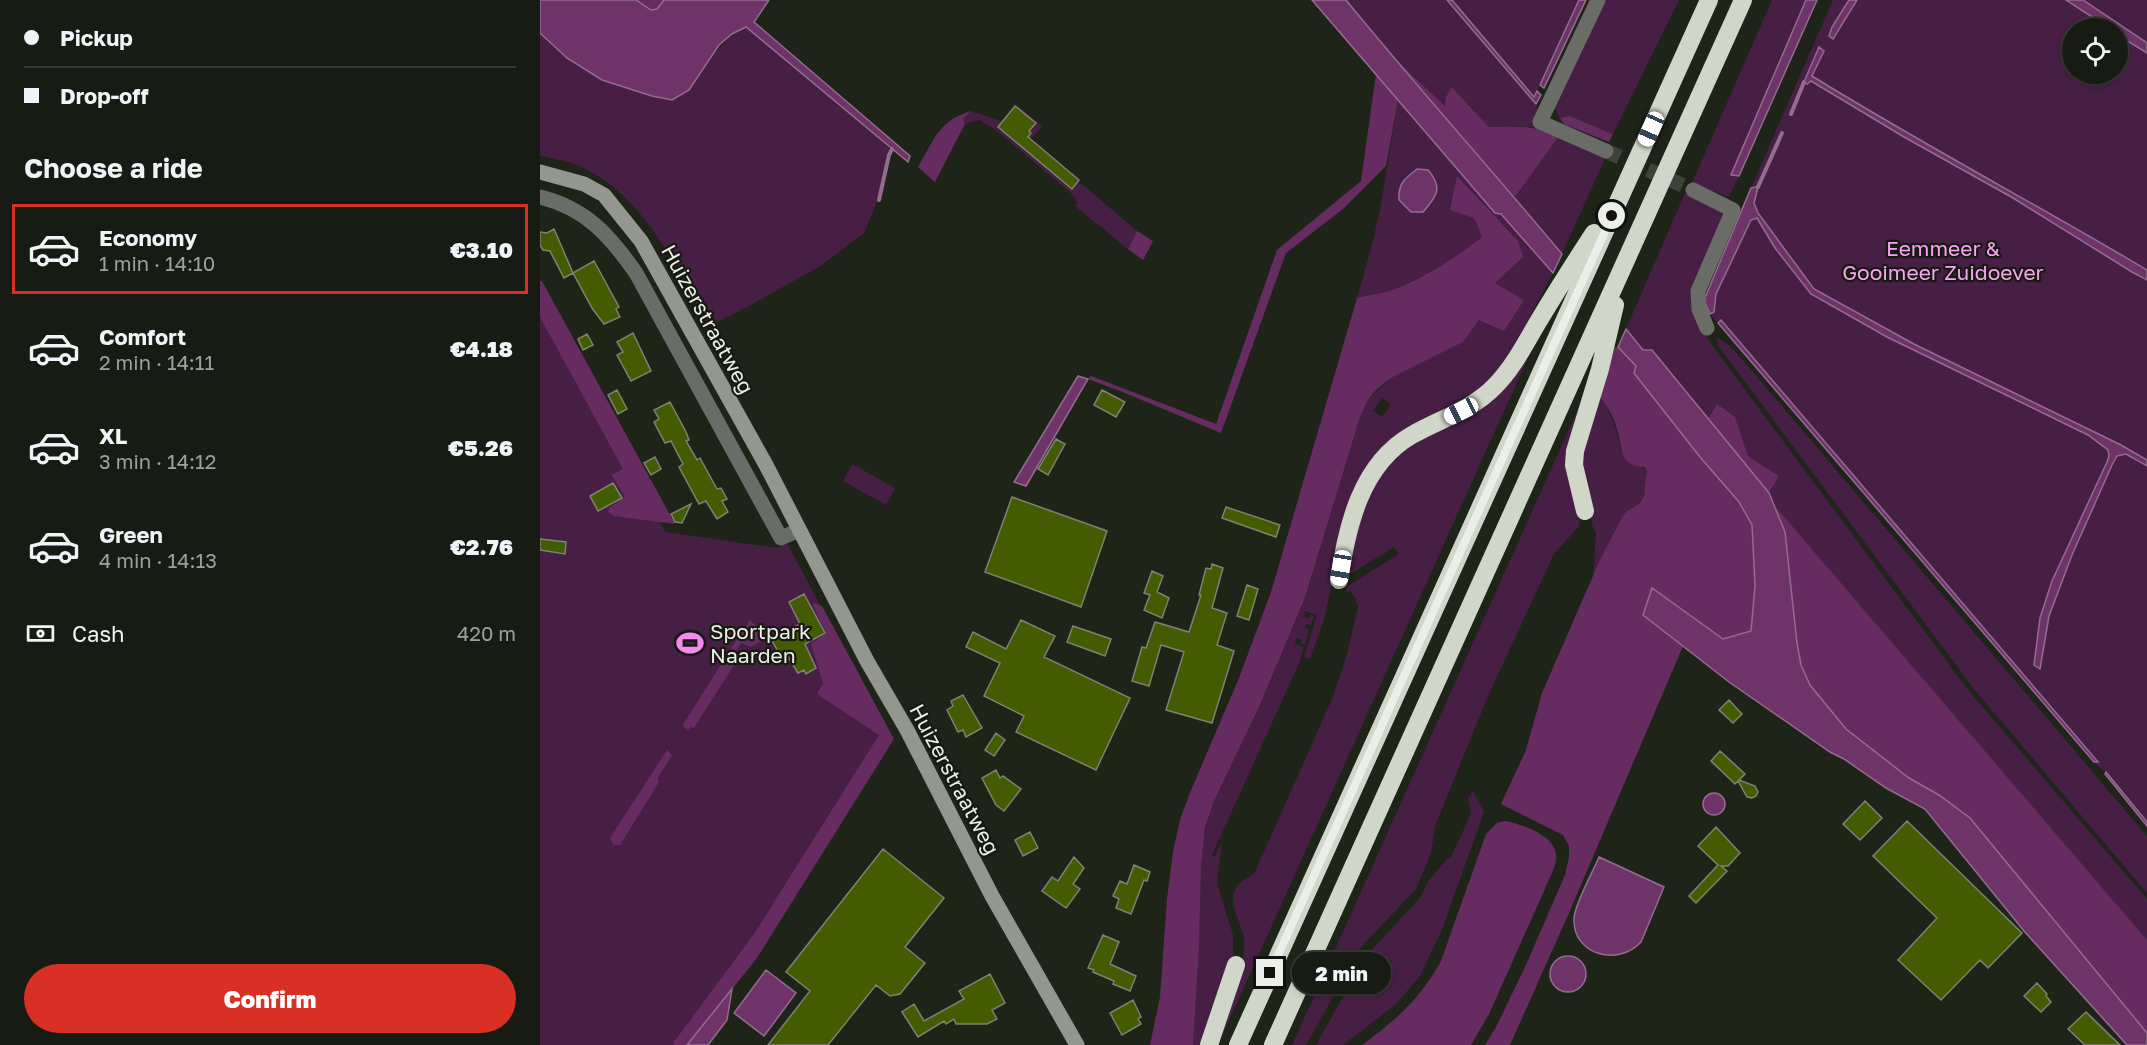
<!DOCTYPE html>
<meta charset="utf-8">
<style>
:root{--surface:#171b13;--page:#20241c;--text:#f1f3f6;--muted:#9ea1a0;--line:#363933;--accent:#d93025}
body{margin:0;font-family:"Golos Text",sans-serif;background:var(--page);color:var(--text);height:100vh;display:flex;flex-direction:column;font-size:22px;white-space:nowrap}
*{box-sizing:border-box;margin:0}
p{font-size:20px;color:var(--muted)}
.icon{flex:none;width:33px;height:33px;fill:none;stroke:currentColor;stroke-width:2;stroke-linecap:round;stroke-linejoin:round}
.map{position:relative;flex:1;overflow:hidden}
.details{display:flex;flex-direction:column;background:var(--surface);width:540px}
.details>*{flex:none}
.banner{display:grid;align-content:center;height:132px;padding:0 24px;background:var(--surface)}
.buttons{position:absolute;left:1522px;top:18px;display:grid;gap:12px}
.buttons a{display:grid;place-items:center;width:66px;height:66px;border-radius:50%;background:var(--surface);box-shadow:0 3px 9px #0003,0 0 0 2px var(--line);font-size:30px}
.end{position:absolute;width:27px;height:27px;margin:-14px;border:8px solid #ecefe8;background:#111;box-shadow:0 0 0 3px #111}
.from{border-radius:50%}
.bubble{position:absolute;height:42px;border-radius:21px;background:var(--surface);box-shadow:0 3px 9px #0003,0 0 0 2px var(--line);font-size:20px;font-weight:800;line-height:42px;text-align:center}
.car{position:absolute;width:18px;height:36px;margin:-18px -9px;border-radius:8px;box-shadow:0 0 4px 2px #0007;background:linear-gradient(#fff 24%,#345 0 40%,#fff 0 76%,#345 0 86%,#fff 0)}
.banner b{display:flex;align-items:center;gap:21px;height:57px;font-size:22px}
.banner b+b{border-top:2px solid var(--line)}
.banner i{width:15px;height:15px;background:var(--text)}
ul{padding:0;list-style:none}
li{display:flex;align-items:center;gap:18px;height:90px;margin:0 12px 9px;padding:0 12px;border:3px solid transparent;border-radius:0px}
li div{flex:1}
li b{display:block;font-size:22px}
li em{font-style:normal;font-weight:800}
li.on{border-color:var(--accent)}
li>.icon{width:54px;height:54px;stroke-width:1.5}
h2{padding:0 24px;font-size:27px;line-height:72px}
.pay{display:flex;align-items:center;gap:15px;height:66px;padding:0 24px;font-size:22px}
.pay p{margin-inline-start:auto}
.primary-button{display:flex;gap:12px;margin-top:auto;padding:12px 24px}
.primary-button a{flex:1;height:69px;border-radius:36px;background:var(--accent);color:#fff;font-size:24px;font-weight:800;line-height:69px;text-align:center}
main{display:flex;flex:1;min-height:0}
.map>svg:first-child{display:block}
.green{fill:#471f45;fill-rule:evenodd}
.forest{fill:#662c62}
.water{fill:#6e346a;stroke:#946c90;stroke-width:1.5}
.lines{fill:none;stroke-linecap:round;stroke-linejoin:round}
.stream{stroke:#946c90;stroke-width:4}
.building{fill:#445c01;stroke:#7d8275;stroke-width:1.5}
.street-tunnel{stroke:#3e4238;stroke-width:15;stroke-dasharray:15 8;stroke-linecap:butt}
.street{stroke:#6a6c67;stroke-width:15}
.secondary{stroke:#93978e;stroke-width:15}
.highway{stroke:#d0d6c8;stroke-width:18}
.route{stroke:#ecefe8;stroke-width:8}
.labels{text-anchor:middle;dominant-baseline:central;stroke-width:4.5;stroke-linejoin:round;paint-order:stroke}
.park-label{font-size:21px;fill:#f9a4f1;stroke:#161a10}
.street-label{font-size:21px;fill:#ecefe8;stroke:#161a10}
.poi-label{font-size:21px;fill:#ecefe8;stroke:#161a10;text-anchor:start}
</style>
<main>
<section class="details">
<div class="banner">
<b><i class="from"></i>Pickup</b>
<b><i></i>Drop-off</b>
</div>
<h2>Choose a ride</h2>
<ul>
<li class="on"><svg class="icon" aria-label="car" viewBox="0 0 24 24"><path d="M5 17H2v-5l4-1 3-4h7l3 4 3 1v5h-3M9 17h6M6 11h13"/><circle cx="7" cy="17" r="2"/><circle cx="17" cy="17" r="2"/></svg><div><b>Economy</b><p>1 min · 14:10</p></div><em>€3.10</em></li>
<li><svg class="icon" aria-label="car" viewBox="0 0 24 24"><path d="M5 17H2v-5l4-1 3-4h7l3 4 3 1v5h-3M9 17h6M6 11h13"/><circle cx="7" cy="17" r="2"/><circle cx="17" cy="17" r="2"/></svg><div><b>Comfort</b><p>2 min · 14:11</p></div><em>€4.18</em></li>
<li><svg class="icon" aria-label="car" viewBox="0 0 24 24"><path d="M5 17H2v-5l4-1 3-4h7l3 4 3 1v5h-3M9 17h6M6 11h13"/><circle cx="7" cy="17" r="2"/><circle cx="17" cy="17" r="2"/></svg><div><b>XL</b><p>3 min · 14:12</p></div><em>€5.26</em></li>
<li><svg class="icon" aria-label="car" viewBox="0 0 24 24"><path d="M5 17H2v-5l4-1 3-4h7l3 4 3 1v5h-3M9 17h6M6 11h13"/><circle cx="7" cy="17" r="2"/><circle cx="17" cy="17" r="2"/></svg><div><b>Green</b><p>4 min · 14:13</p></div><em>€2.76</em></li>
</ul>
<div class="pay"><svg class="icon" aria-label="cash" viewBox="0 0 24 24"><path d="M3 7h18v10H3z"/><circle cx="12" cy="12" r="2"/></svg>Cash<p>420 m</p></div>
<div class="primary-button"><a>Confirm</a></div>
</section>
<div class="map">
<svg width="1607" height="1045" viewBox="0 0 1607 1045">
<rect width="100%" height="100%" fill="#1f2419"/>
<path class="green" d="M 806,0 L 907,0 L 996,104 L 1001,128 L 976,126 L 949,127 L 913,87 L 905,106 L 853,57 Z
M 912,0 L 1039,0 L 994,97 Z
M 1064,0 L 1139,0 L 1073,134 L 1030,116 L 1020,118 L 1013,105 Z
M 1232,0 L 1266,0 L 1191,174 L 1199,176 L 1189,197 L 1152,183 Z
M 1293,0 L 1607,0 L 1607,822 L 1566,773 L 1554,762 L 1556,762 L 1182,320 L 1178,323 L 1170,314 L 1174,312 L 1167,301 L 1211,188 ZM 1533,28 L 1578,28 L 1578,74 L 1533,74 Z
M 206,27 L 349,147 L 337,202 L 324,233 L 282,265 L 209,306 L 169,326 C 135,265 102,190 32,163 C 22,160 10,158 0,156 L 0,33 L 62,80 L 82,86 L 159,76 C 172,55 184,39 206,27 Z
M 858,100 L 955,212 L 961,214 L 1013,273 L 971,353 L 945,387 L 855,440 L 799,548 L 785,616 L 770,659 L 764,657 L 777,615 L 765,611 L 764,617 L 769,618 L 770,615 L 774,616 L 771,625 L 766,624 L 765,628 L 769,630 L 765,645 L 761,643 L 762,640 L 756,638 L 755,644 L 764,647 L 760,661 L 672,855 L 675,857 L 682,840 L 677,884 L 693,935 L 693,955 L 663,1045 L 653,1045 L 659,949 L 661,866 L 665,827 L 674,801 L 719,707 L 765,599 L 820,417 L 829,398 L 853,377 L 923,342 L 939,320 L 983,300 L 955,283 L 983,257 L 934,218 L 942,237 L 915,258 L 887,274 L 849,291 L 817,298 L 832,245 L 841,204 ZM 842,398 L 851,404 L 842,417 L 833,411 Z
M 477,105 L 502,126 L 490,140 L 597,231 L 588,249 L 535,206 L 538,203 L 532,194 L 456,130 L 440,120 L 425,124 L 423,119 L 431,111 L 464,122 Z
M 1019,136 L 1066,156 L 1022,254 L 975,197 Z
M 1145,193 L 1182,211 L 1183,224 L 1160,277 L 1163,330 L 1171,344 L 1428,690 L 1607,899 L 1607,940 L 1235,506 L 1229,493 L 1239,476 L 1208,456 L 1195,417 L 1177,405 L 1168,419 L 1112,350 L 1103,350 L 1086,329 Z
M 0,298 L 125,532 L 237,548 L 247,543 L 351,738 L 214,956 L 135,1045 L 0,1045 Z
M 1001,329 L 678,1045 C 687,1013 702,979 704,946 C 706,928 689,911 694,892 C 697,883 706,879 714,874 L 792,699 L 806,658 L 818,607 L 815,597 L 810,591 L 807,592 L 806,587 L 859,554 L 854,547 L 804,578 L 814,529 L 845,462 L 906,423 Z
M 1176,338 L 1182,340 L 1195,351 L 1607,836 L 1607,893 L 1434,689 L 1179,347 Z
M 1058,395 C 1074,417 1076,428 1082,454 L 1107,471 C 1106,483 1106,497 1097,505 C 1091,510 1086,512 1081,519 L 1053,578 L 1056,532 L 1053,528 L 1040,465 Z
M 1044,396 L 1031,447 L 1041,512 L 1039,526 L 1014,554 L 948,696 L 895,826 L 891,853 L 876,889 L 821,947 L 766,1045 L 752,1045 Z
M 312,464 L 355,488 L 346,505 L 303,481 Z
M 933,791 L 944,812 L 901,932 L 880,976 L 855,1005 L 803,1045 L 776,1045 L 826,956 L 880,898 L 889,880 L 908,858 L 910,859 L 931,814 L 928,798 Z"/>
<path class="forest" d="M 96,0 L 124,0 L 117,9 L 111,10 Z
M 853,57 L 905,106 L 906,97 L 912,87 L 949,127 C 976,126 994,125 1019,136 L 975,197 Z
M 836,74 L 858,100 L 846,166 L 803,209 L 746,253 L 681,433 L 585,393 L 548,379 L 551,376 L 676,424 L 737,250 L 821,181 Z
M 431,111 L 423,119 L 425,124 L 395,182 L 378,167 C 395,139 398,121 431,111 Z
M 1030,116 L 1073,134 L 1069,142 L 1024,124 L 1020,118 Z
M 917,176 L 978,241 L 983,257 L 955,283 L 984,300 L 964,331 L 939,320 L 923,342 L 853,377 L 838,388 L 829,398 L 820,417 L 765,598 L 719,707 L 674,801 L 665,827 L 661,867 L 659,949 L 653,1045 L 610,1045 L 620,997 L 627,899 L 633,852 L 640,820 L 649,795 L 699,678 L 731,592 L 817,298 C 828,295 839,294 849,291 C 883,279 914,259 942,237 L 934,218 L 910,210 Z
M 597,231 L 613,241 L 603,260 L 588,249 Z
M 0,281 L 2,281 L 135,524 L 74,516 L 68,512 L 69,508 L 85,497 L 72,475 L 83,469 L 0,317 Z
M 1075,347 L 1078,347 L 1096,366 L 1094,373 L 1160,457 L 1199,502 L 1212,525 L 1215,586 L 1211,631 L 1183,639 L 1112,589 L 1103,615 L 1143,646 L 1029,913 L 970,1045 L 945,1045 L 956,1027 L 986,965 L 1025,875 L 1029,857 L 1029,846 L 1023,835 L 961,804 L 986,750 L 1002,693 L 1059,562 L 1081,519 L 1086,512 L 1100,503 L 1104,495 L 1107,471 L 1104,467 C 1078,465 1083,448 1077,429 C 1074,416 1066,405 1058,395 Z
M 1177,404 L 1195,417 L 1208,456 L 1239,476 L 1229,493 L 1168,419 Z
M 1235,506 L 1607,940 L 1607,1033 L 1526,938 L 1463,859 L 1399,795 L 1369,778 L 1306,729 L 1270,685 L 1261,665 L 1257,643 L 1245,532 Z
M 272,603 L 282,606 L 354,739 L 217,958 L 147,1045 L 134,1045 L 134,1042 L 214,934 L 339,735 L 277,694 L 283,683 L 271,644 L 286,633 Z
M 210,620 L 223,632 C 222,641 219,643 211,647 L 201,643 L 196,651 L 191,648 Z
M 189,652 L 193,654 L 196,662 L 154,728 L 151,727 L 148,730 L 142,726 Z
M 127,750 L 132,755 L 117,779 L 119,782 L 80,845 L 73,845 L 70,838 Z
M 965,821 C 982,824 1014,835 1016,854 C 1017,861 1014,867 1012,873 L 949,1014 L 931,1045 L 822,1045 C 856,1020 880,999 901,961 L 946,834 L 957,823 Z"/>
<path class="water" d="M 0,0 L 96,0 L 111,10 L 117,9 L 124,0 L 229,0 L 214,22 L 370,156 L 368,162 L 206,27 L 192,34 L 179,45 L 149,90 L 132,100 L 112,96 L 62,80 L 27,58 L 0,33 Z
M 772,0 L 806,0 C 876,86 951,169 1022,254 L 1013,273 L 961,214 L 955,213 Z
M 907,0 L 912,0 L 994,97 L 997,91 L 1001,95 L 996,104 Z
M 1039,0 L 1046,0 L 1004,88 L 1000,85 Z
M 1266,0 L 1277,0 L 1199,176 L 1191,175 Z
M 1309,0 L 1317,0 L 1293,39 L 1289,36 L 1292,27 Z
M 1526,0 L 1543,0 L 1607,43 L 1607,53 L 1578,35 L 1578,28 L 1569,28 Z
M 1279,47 L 1284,51 L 1272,76 C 1382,144 1496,204 1607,270 L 1607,280 L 1592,272 L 1473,198 L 1364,137 L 1271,81 L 1267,84 L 1264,82 Z
M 877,169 L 888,170 C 904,188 896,197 883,212 L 871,212 L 859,200 C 858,184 864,179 877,169 Z
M 1218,187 L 1214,203 L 1218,213 L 1274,289 L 1374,344 L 1581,445 L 1607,460 L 1607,466 L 1586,454 L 1577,456 L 1572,465 L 1532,555 L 1509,616 L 1500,669 L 1494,665 L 1500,618 L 1512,581 L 1567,462 L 1569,456 L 1568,450 L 1548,435 L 1347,337 L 1271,294 L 1235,248 L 1217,218 L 1211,220 L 1176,294 L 1174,312 L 1170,314 L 1164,300 L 1211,188 Z
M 1181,320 L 1558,762 L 1554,762 L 1178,323 Z
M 1086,329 L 1103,350 L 1112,350 L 1229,493 L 1245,532 L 1257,643 L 1261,665 L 1270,685 L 1306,729 L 1369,778 L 1399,795 L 1430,818 L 1607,1033 L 1607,1045 L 1587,1045 L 1484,931 L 1385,809 L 1346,788 L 1304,759 L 1290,752 L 1189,682 L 1103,615 L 1112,588 L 1183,639 L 1211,631 L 1215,586 L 1212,525 L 1199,502 L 1160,457 L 1094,373 L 1096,366 L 1078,347 Z
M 538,376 L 548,379 L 486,486 L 474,482 Z
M 1566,772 L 1607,822 L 1607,826 L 1565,774 Z
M1163 804a11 11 0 1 1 22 0a11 11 0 1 1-22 0Z
M 1059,857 L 1124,887 L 1101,942 C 1078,967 1032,955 1034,918 C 1035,903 1053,872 1059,857 Z
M1010 974a18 18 0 1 1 36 0a18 18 0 1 1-36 0Z
M 226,970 L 256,993 L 224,1036 L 194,1013 Z
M 192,989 L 187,1020 L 168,1045 L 147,1045 Z"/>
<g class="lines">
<path class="stream" d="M 1251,114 L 1264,82
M 1218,187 L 1242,133
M 339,200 L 349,155 L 352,149"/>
</g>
<path class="building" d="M 475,106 L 496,123 L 489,131 L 491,133 L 488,137 L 539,180 L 532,189 L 458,127 Z
M 14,229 L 33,273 L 54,261 L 79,307 L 76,309 L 80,317 L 64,324 L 52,308 L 33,273 L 24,278 L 10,251 L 3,250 L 0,245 L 0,232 L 7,233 Z
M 93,333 L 111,371 L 91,381 L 77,355 L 83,352 L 77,342 Z
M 47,334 L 53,345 L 43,350 L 38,339 Z
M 77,390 L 87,409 L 78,414 L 68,395 Z
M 562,390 L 585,402 L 576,417 L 554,405 Z
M 130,402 L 146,432 L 149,440 L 146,441 L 157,460 L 160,458 L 177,489 L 181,488 L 187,499 L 182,501 L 188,512 L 177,519 L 166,501 L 159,504 L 139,467 L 143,464 L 131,441 L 125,443 L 114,422 L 119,419 L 114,410 Z
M 516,439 L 525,444 L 508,475 L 498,469 Z
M 115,457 L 121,469 L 111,475 L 104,463 Z
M 73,483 L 82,498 L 58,511 L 50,496 Z
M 472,497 L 567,531 L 541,607 L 445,572 Z
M 151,504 L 142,523 L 135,522 L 131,514 Z
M 686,507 L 740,525 L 736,537 L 682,518 Z
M 0,539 L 26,542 L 25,554 L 0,550 Z
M 672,564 L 683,568 L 672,608 L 687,613 L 677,645 L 694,651 L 672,723 L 626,710 L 644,652 L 621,645 L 609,686 L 592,681 L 602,647 L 606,648 L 615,622 L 649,632 L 661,595 L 659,595 L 666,568 L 671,569 Z
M 612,571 L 623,576 L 617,592 L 629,598 L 622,618 L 604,610 L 610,595 L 604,593 Z
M 707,585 L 718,589 L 709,620 L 697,616 Z
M 264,594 L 285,633 L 265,644 L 276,668 L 266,674 L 264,670 L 258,673 L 248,657 L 243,660 L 231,639 L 260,624 L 249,602 Z
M 481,620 L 515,636 L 504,657 L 590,698 L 556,770 L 476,732 L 484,716 L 444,696 L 460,663 L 426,647 L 433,632 L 466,649 Z
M 533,626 L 571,639 L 565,656 L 527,642 Z
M 423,695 L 442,728 L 426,737 L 423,730 L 418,732 L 407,710 L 413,706 L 411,701 Z
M 1189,700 L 1202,714 L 1193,723 L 1179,710 Z
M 456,733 L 465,740 L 454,756 L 445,750 Z
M 1180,751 L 1205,774 L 1199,780 L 1215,786 L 1218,792 L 1216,796 L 1212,798 L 1207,797 L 1198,781 L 1195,784 L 1171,761 Z
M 456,770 L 460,778 L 463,776 L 481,789 L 464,811 L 456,805 L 442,778 Z
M 1325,801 L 1342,818 L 1320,840 L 1303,824 Z
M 1367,821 L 1482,933 L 1448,968 L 1440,960 L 1401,1000 L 1358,960 L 1397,918 L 1333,856 Z
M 1176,827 L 1200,853 L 1188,866 L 1181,866 L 1187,871 L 1156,903 L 1149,896 L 1178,865 L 1158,846 Z
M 490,832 L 498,848 L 483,856 L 475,840 Z
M 343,849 L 404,898 L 365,947 L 385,963 L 360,994 L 350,996 L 336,985 L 288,1045 L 228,1045 L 270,991 L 246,972 Z
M 534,857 L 544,868 L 533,884 L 540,889 L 526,908 L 502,891 L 512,877 L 518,881 Z
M 594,865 L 610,872 L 607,881 L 604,880 L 591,914 L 576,908 L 579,899 L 573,896 L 580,881 L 587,884 Z
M 563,935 L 579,942 L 570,964 L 596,976 L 590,991 L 573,984 L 574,981 L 553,972 L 554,970 L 548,968 Z
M 450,974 L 465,1003 L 452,1010 L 457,1019 L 447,1024 L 416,1024 L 414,1019 L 406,1024 L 404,1021 L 378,1037 L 362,1012 L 374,1004 L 384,1021 L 424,999 L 419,991 Z
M 1497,983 L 1507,994 L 1506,996 L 1511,1002 L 1501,1012 L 1484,996 Z
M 593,1000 L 601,1017 L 598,1019 L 601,1024 L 582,1035 L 570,1013 Z
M 1546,1012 L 1580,1045 L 1545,1045 L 1528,1029 Z"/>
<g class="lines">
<path class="street-tunnel" d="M 1066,151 L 1153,190"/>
<path class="street" d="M 1058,0 L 1000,122 L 1066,151
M 1153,190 L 1193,210 L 1158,291 L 1159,309 L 1167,328
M 0,197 C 46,208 70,236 96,273 L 241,538 L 259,530"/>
<path class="secondary" d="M 0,172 L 44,184 L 64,195 L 101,241 L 226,465 L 327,661 L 367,730 L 452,896 L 537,1045"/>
<path class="highway" d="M 1045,511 L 1034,465 L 1035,451 L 1060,369 L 1075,305
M 799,580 C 807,526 821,464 872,435 C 900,419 932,410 955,386 C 973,368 985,344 998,322 C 1016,292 1035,262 1054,233
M 669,1045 L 696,965
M 698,1045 L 1169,0
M 733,1045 L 1203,0"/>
</g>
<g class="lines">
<path class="route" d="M 730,973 L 1072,216"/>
</g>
<defs>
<symbol id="stadium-bare" viewBox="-9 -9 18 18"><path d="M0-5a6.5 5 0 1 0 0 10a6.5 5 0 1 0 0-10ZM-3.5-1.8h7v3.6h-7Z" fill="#f689ed" stroke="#161a10" stroke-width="2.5" paint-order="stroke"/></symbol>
</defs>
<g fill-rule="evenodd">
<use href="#stadium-bare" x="131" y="624" width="38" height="38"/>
</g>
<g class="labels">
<g class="park-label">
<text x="1403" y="248">Eemmeer &amp;<tspan x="1403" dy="24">Gooimeer Zuidoever</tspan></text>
</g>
<g class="street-label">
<text transform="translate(168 319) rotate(61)">Huizerstraatweg</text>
<text transform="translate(415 779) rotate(62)">Huizerstraatweg</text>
</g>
<g class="poi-label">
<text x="170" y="631">Sportpark<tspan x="170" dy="24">Naarden</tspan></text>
</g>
</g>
</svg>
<div class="buttons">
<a><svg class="icon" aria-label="locate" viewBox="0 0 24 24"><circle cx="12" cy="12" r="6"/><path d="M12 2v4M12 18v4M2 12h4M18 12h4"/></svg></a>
</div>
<i class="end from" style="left:1072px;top:216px"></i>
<i class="end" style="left:730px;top:973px"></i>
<div class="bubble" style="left:752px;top:952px;width:99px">2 min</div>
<i class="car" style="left:1111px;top:129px;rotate:204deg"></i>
<i class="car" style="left:921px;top:411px;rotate:243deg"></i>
<i class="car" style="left:801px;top:568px;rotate:189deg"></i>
</div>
</main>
